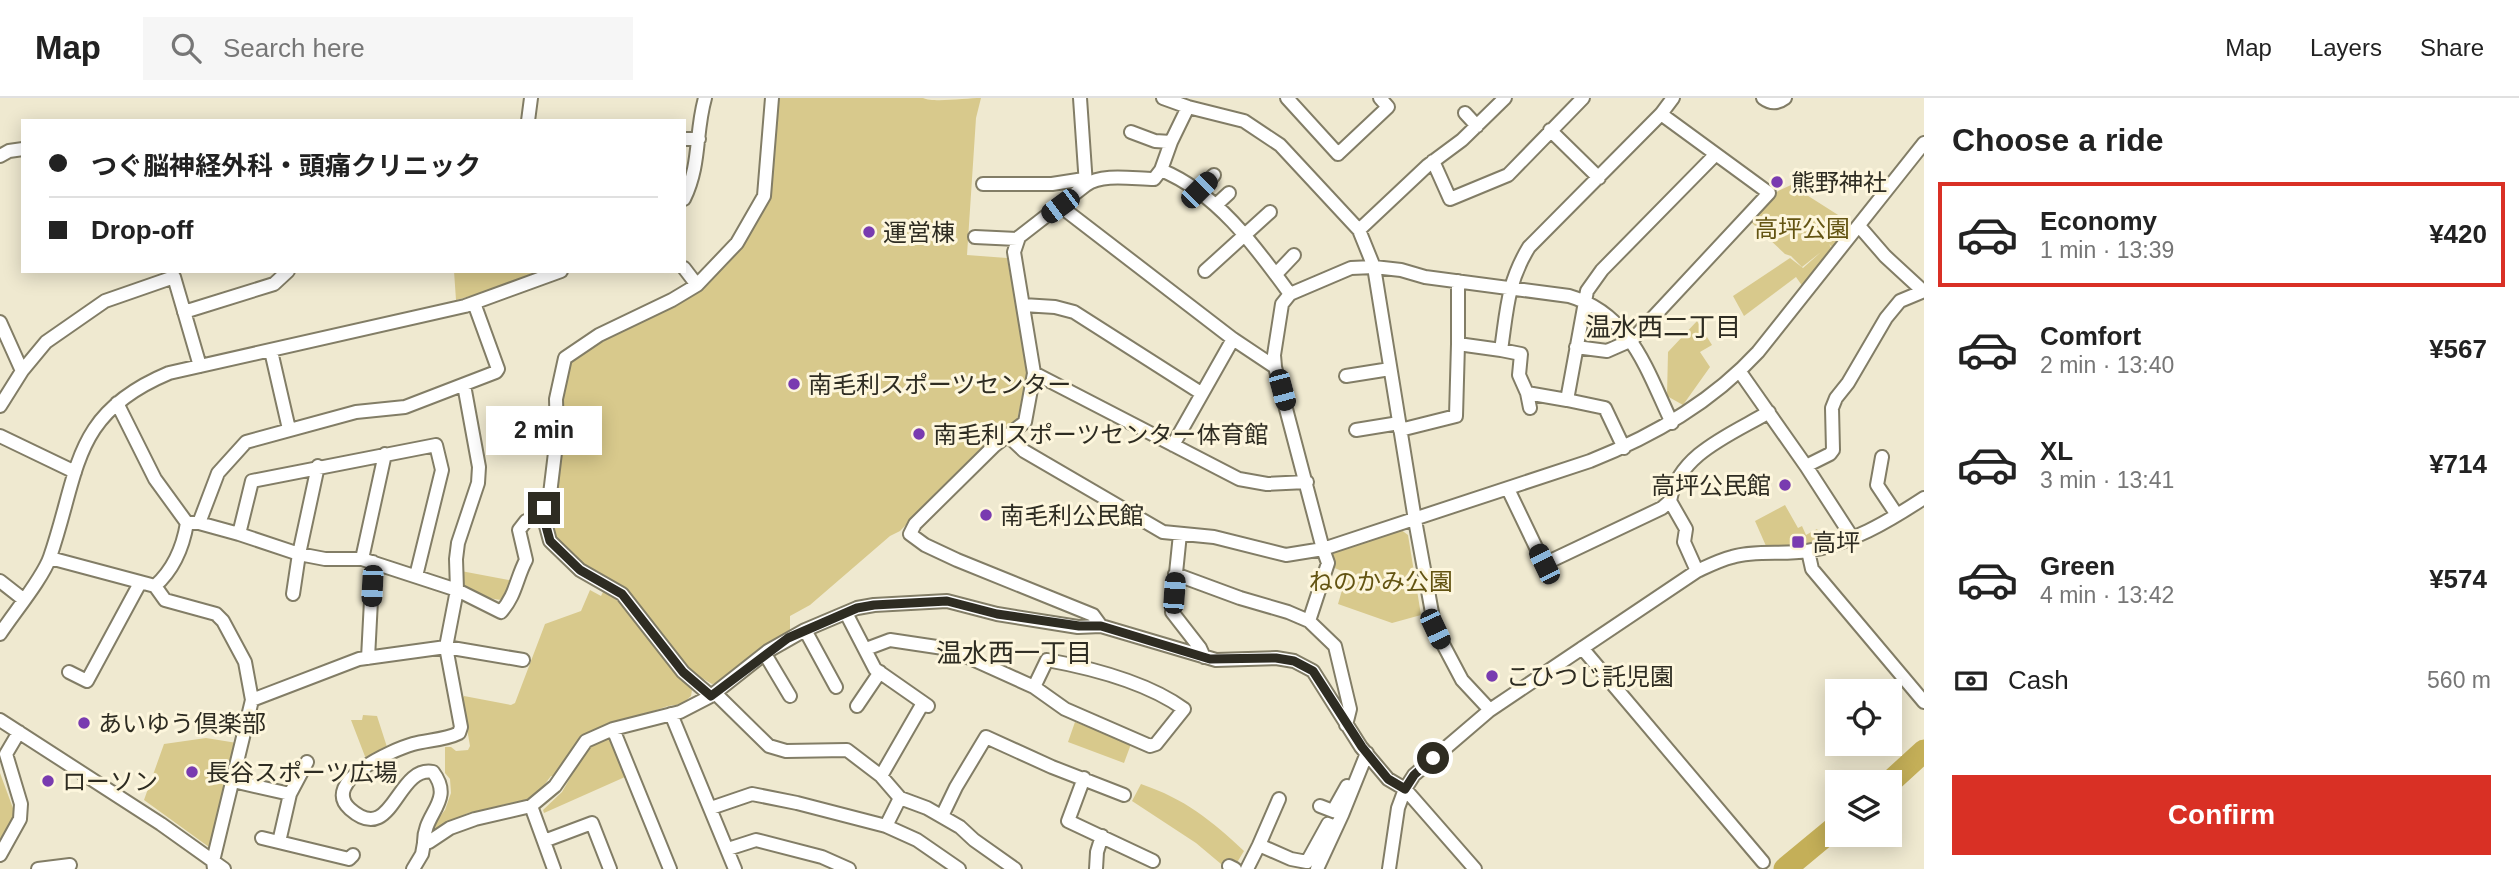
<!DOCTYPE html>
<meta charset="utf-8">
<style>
:root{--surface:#fff;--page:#f6f6f6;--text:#222;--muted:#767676;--line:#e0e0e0;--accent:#d93025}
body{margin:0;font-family:Helvetica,"Noto Sans JP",sans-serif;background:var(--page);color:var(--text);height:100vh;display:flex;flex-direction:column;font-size:26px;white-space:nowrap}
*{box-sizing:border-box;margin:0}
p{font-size:23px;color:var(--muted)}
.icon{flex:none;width:38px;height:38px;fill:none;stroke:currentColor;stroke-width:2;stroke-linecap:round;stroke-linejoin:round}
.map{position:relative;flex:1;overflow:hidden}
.sheet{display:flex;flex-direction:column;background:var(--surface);width:595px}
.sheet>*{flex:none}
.banner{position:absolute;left:21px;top:21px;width:665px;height:154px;border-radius:0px;box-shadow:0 4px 18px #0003;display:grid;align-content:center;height:154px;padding:0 28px;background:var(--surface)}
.fabs{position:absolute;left:1825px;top:581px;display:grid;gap:14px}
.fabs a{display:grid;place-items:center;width:77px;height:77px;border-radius:0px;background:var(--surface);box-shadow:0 4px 18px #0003;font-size:35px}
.end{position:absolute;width:32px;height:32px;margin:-16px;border:9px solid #2e2c22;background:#fff;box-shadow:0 0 0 4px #fff}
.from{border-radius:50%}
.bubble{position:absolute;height:49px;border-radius:0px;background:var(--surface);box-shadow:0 4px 18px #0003;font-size:23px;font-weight:800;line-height:49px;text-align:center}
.car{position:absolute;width:21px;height:42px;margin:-21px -10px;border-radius:9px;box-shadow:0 0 5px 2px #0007;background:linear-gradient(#222 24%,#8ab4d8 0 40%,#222 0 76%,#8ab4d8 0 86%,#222 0)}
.banner b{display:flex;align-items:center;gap:24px;height:66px;font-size:26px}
.banner b+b{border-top:2px solid var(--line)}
.banner i{width:18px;height:18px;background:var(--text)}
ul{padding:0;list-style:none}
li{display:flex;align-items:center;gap:21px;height:105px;margin:0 14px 10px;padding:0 14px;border:4px solid transparent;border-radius:0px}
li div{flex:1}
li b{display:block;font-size:26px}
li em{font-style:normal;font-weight:800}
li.selected{border-color:var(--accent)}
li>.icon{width:63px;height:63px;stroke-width:1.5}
h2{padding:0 28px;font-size:32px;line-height:84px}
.pay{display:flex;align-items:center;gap:18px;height:77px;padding:0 28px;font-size:26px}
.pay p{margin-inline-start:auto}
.primary-button{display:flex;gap:14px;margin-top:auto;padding:14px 28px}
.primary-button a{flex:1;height:80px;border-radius:0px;background:var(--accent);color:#fff;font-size:28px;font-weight:800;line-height:80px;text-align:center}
header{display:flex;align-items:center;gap:42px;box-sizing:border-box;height:98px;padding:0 35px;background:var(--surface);border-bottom:2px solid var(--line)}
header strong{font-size:33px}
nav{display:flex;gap:38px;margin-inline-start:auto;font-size:24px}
.search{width:490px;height:63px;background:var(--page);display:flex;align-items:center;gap:18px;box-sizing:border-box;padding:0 24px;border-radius:0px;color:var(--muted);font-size:26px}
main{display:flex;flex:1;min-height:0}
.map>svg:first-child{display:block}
.green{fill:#d8c98c}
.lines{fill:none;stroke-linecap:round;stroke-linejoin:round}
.river{stroke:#c4af58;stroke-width:23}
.minor-casing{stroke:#827d66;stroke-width:16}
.minor{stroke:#fff;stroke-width:12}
.route{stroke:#2e2c22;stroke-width:9}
.poi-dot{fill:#793bb0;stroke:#fdf6dd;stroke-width:2.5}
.labels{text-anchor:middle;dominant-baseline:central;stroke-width:6;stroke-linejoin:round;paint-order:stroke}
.poi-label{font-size:24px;fill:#2e2c22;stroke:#fdf6dd;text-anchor:start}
.park-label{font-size:24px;fill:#635412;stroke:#fdf6dd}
.neighbourhood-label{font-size:26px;fill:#2e2c22;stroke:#fdf6dd}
</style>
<header>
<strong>Map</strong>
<div class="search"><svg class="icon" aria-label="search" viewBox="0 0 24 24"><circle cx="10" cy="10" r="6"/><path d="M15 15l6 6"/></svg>Search here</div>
<nav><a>Map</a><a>Layers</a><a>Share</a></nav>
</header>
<main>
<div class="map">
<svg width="1924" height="771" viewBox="0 0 1924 771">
<rect width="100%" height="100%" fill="#efe9d0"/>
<path class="green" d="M 777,0 L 923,0 C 933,5 967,0 981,0 L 976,20 L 967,157 L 1007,160 L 1028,270 L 1017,323 L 985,346 L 900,433 L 890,438 L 810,507 L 790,518 L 790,532 L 717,585 L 712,586 L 685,570 L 625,494 L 581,467 L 557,443 L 550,430 L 547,417 L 556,397 L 564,339 L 561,303 L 568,264 L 606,238 L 696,194 L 727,167 L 753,132 L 769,100 Z
M 1791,87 L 1846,122 L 1849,129 L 1843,143 L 1834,151 L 1829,146 L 1833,153 L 1803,189 L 1796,179 L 1744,218 L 1733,198 L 1790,160 L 1803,170 L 1821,154 L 1802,169 L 1791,158 L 1785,156 L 1750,123 L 1778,93 Z
M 454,173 L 536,173 L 537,177 L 517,185 L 456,202 Z
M 1697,223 L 1712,247 L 1700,254 L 1710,269 L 1683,307 L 1667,298 L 1668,254 Z
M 1785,407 L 1798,430 L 1802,428 L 1806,437 L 1817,431 L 1822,439 L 1835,432 L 1838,438 C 1814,450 1792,448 1766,448 L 1755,423 Z
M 1400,431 L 1408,437 L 1421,517 L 1392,525 L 1338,506 L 1347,475 L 1332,469 L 1330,459 L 1333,453 Z
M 461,473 L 514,483 L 509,501 C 496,505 469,494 461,484 Z
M 590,492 L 601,498 L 604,492 L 629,512 L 692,592 L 691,598 L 682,606 L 668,608 L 587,636 L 558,678 L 551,678 L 538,695 L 528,701 L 468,715 L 431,733 L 430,731 L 445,712 L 451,695 L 450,681 L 445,675 L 445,649 L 451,649 L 456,653 L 468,652 L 470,648 L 462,601 L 464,598 L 511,607 L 515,605 L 545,526 L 581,513 Z
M 363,617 L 377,618 L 387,649 L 366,661 L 351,622 L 362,622 Z
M 1075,624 L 1131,646 L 1124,665 L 1068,644 Z
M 607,639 L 612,642 L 625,679 L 544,715 L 543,712 L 562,694 L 588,649 Z
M 206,640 L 237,645 L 211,747 L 209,749 L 144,702 L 164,646 Z
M 0,675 L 14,713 L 13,720 L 0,741 Z
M 1141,686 C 1185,701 1211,722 1244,753 L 1233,771 L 1227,771 L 1196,745 L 1132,703 Z"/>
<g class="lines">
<path class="river" d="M 1890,684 L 1924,653
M 1785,771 L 1838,727"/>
<defs>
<path id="minor" d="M 1080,0 L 1086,87 L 1019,139 L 1014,154 L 1034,275 L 1025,324 L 994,348 L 915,426 L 910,436 L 925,447 L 957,462 L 1093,517 L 1101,528
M 1163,0 L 1188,9 L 1244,23 L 1280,47 L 1359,132 L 1374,169 L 1415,422 L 1435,531 L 1462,582 L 1490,612
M 1287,0 L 1338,56 L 1388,9 L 1380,0
M 1763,0 C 1771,6 1777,6 1785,0
M 1465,15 L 1477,28
M 528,23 L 531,0
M 1550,32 L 1599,80
M 1131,34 L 1155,43 L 1171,44
M 684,41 L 699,41
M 0,58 L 9,53 L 23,51
M 1433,63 L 1450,101 L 1508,77 L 1583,0
M 1161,72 L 1171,44 L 1188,9
M 983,86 L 1052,86 L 1084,81
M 1086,87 C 1102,75 1134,81 1154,81 L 1161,72 C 1217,95 1255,148 1290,196
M 1199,92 L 1214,77
M 684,101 C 701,66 695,35 705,0
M 1216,107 L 1229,95
M 1060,108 L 1233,241 L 1275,269
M 1859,128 L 1885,158 L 1923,193
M 1359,132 L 1427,68 L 1462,42 L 1505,0
M 975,139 L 1017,141
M 684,170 L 697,187
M 1205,173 L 1270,114
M 1276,176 L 1294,157
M 1023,207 L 1055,209 L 1074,214 L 1201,295
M 184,214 L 274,186 L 288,173
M 0,224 L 22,273
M 1458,246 L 1458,183
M 1576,249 L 1607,253 L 1632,242 L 1769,95 L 1661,16
M 1501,252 L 1521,256 L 1519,277 L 1527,295 L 1567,302 L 1587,193 L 1602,172 L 1715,57
M 271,253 L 289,331
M 1740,274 L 1806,368 L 1830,356 L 1833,352 L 1832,310 L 1836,300 L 1848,285 L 1886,220 L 1900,203 L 1924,193
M 1034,275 L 1239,381 L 1267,386 L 1307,384
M 1346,278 L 1390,271
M 464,287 L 479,369 L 478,385 L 458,445 L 456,461 L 457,492 L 501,514 C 516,497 516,481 526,462 L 519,432 L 526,423 L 543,417
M 1527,295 L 1530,310
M 1567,302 L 1605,310 L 1624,350
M 117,305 L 155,381 L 187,425 L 199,425 L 239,436 L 299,456 L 325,461 L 362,461 L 457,492 L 446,549 L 359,561 L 252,602 L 213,763 L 214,771
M 0,308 L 22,273 L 46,244 L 105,203 L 174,179 L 200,268
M 1672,325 C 1647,273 1631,216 1569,198 L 1425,179 L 1401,172 L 1374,169 L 1351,170 L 1290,196 L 1282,206 L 1274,257 L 1275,269 L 1323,451 L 1590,363 C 1653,338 1711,305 1758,254 L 1924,45
M 1356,332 L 1399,325
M 1400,332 L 1456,318 L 1458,246 L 1501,252 C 1507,212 1507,185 1529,149 L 1661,16 L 1673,0
M 0,338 L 75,374
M 1008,338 L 1024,353 L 1163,434 L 1214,439 L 1286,457 L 1323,451 L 1328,465 L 1309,523
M 1173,347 L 1233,241
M 1882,359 L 1877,387 L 1897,417
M 1806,368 L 1852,439
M 1508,391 L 1544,466 L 1662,410 L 1670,403 C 1678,356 1732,336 1769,314
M 1670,403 L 1686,431 L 1684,444 L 1697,473
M 199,425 L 218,375 L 246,344 L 356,314 L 405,309 L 496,274 L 498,271 L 474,205
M 239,436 L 252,383 L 436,347 L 442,372 L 416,478
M 1180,436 L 1172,514 L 1200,550 L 1204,559
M 1808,453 L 1812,471 L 1924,604
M 50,460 L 155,488 C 173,472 183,449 187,425
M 362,461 L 385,356
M 1175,476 L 1240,500 L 1288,514 L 1309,523 L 1335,548 L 1350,611 L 1346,627
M 0,483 L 23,501
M 155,488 L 165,502 L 216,516 L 223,523 L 245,564 L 252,602
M 293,496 L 299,456 L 318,368
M 846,515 L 875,571 L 928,608
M 805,532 L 836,589
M 0,536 C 13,516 43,480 50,459 C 80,372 71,316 169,275 L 465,208 L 561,173
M 1582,550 L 1763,764
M 866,551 L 890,542 L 950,551 L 1034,589 L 1065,611 L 1150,648 L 1156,646 L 1184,611 C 1148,585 1091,570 1047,562 L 1034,589
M 765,556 L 790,598
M 368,560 L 373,464
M 69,574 L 87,583 L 140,485
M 715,595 L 769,648 L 786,653 L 847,652 L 881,678 L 900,700 L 927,710 L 960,729 L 974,742 L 1015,771
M 711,598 L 683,574 L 622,496 L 580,472 L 550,443 L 543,417 L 550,396 L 557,338 L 556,301 L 565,260 L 599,237 L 672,202 L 697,187 L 737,145 L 764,98 L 772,0
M 857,608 L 880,574
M 671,616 L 735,771
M 0,622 L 161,726 L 224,771
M 613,631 L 670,771
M 881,678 L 923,605
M 1084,680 L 1068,723 L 1153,763
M 233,683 L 290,696
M 531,708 L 554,771
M 1320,708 L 1333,713 L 1347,688
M 711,710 L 752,696 L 797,705 L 886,728 L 917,742 L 959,771
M 942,718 L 956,689 L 986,639 L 1052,669 L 1124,697
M 886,728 L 900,700
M 262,740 L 349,761 L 353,757
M 544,743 L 592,725 L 610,771
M 279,744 L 290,696 L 307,664
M 424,745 C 423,715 455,703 433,674 C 396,667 393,749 350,711 C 320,684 392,652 413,646 C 428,642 445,642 459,635 L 461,629 L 446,549 L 523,562
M 1259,747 L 1279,701
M 728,751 L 756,742 L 822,759 L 849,771
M 0,757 L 20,721 L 21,706 L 6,656 L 19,634
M 1229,768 L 1235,771
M 38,771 L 70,767
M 413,771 L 422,756 L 424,745 L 429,744 L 450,730 L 475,721 L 531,708 L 555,688 L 586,643 L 613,631 L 680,614 L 711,598 L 768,553 L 805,532 L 857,510 L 874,507 L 947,503 L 997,516 L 1078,529 L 1101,528 L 1216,562 L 1276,560 L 1294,563 L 1313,573 L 1361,649 L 1388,681 L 1405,691 L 1475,771
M 1096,771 L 1097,754 L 1102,738
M 1247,771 L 1259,747 L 1291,761 L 1307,764 L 1328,726 L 1336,729
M 1317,771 L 1342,717 L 1367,655
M 1389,771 L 1398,710 L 1405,691 L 1414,677 L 1490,612 L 1697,473 C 1708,468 1720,462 1732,459 C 1756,452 1783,457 1807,453 C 1849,447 1889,423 1924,400"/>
</defs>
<use href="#minor" class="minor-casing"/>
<use href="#minor" class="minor"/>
</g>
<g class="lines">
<path class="route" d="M 544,410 L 543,417 L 550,443 L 580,472 L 622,496 L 683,574 L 711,598 L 788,540 L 857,510 L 874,507 L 947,503 L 997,516 L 1079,528 L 1101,528 L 1210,561 L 1276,560 L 1294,563 L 1313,573 L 1362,649 L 1388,681 L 1405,691 L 1414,677 L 1433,660"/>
</g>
<g class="poi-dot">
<circle cx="1777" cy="84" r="7"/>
<circle cx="869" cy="134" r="7"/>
<circle cx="794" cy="286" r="7"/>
<circle cx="919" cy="336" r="7"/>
<circle cx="1785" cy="387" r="7"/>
<circle cx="986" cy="417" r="7"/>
<rect x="1791" y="437" width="14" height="14" rx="3.5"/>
<circle cx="1492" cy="578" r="7"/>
<circle cx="84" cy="625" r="7"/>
<circle cx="192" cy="674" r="7"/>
<circle cx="48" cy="683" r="7"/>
</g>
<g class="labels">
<g class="poi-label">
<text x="1791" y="84">熊野神社</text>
<text x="883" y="134">運営棟</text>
<text x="808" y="286">南毛利スポーツセンター</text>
<text x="933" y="336">南毛利スポーツセンター体育館</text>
<text x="1771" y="387" text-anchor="end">高坪公民館</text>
<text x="1000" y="417">南毛利公民館</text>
<text x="1812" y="444">高坪</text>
<text x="1506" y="578">こひつじ託児園</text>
<text x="98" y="625">あいゆう倶楽部</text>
<text x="206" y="674">長谷スポーツ広場</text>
<text x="62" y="683">ローソン</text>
</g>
<g class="park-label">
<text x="1802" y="130">高坪公園</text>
<text x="1381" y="483">ねのかみ公園</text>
</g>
<g class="neighbourhood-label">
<text x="1663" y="229">温水西二丁目</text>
<text x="1014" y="555">温水西一丁目</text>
</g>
</g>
</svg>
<div class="fabs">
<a><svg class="icon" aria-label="locate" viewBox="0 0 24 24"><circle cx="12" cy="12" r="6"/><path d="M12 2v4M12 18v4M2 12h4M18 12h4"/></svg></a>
<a><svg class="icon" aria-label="layers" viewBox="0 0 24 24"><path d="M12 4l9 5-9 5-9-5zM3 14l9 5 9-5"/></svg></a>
</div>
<i class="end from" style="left:1433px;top:660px"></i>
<i class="end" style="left:544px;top:410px"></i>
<div class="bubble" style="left:486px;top:308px;width:116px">2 min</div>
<i class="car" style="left:1199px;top:92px;rotate:45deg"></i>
<i class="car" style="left:1060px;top:108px;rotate:233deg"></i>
<i class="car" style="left:1282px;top:292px;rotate:165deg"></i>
<i class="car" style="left:1544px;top:466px;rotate:334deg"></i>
<i class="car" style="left:372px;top:488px;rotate:183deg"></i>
<i class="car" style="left:1174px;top:495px;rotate:4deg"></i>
<i class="car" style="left:1435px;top:531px;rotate:155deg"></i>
<div class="banner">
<b><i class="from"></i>つぐ脳神経外科・頭痛クリニック</b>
<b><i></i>Drop-off</b>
</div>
</div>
<section class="sheet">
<h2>Choose a ride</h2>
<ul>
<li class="selected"><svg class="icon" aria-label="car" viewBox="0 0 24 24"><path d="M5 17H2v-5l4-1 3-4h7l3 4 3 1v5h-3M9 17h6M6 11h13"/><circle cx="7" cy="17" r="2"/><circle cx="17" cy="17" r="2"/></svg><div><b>Economy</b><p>1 min · 13:39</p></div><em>¥420</em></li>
<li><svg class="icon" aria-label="car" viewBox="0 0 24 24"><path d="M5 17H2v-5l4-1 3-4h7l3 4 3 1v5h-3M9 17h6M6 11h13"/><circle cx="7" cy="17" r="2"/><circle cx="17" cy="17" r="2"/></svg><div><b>Comfort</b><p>2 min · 13:40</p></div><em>¥567</em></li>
<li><svg class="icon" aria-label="car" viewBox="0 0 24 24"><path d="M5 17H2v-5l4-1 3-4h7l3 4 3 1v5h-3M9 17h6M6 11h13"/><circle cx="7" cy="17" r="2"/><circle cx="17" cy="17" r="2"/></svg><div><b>XL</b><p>3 min · 13:41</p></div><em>¥714</em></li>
<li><svg class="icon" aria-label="car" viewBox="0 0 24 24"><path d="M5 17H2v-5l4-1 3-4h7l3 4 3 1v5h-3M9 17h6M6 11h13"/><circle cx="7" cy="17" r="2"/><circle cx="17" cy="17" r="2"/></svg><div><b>Green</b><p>4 min · 13:42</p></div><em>¥574</em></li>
</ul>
<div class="pay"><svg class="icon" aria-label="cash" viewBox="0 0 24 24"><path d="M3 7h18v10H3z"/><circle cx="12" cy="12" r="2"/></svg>Cash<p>560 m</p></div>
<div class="primary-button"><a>Confirm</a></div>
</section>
</main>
